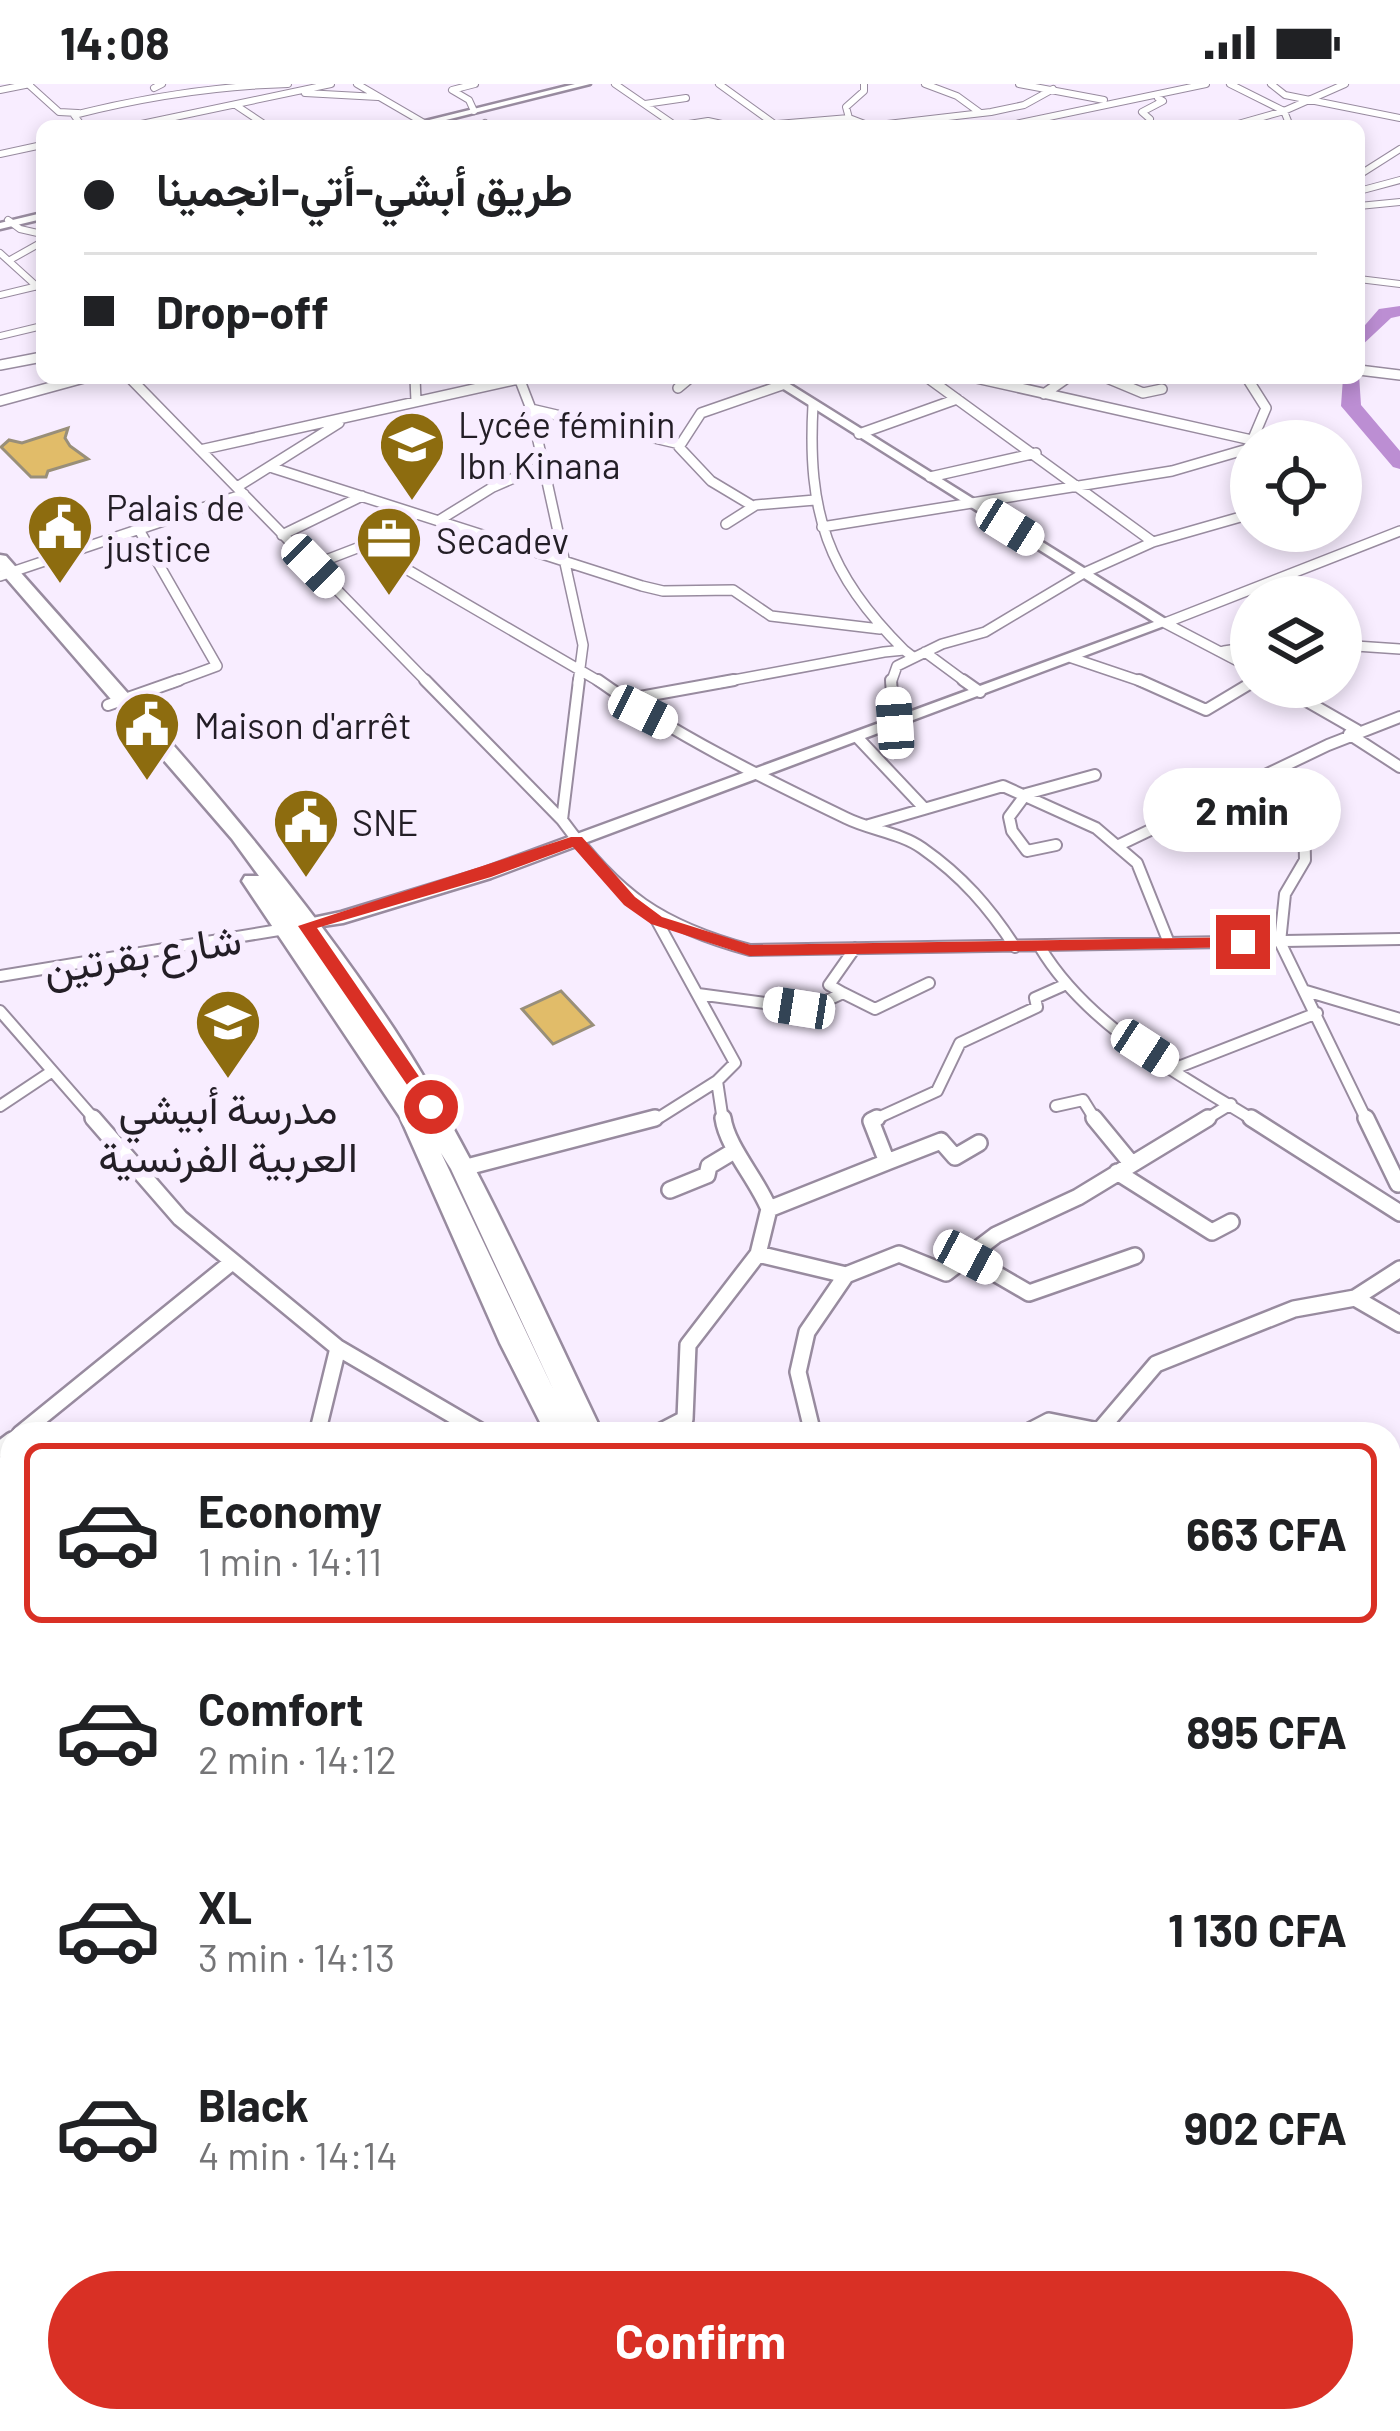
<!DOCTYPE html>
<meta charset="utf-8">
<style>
:root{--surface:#fff;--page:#f6f6f6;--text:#202124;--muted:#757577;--line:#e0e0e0;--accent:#d93025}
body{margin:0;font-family:Barlow,Vazirmatn,sans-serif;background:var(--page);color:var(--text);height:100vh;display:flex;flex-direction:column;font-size:45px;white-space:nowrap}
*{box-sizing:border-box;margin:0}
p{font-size:39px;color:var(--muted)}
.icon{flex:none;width:66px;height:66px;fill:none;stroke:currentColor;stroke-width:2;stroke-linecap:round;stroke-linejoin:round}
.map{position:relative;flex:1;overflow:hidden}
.sheet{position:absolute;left:0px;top:1338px;width:1401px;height:1011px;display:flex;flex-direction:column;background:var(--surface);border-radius:36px 36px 0 0;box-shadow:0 6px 18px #0003}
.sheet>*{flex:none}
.guide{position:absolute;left:36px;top:36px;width:1329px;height:264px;border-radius:18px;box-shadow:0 6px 18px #0003;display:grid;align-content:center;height:264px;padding:0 48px;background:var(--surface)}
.tools{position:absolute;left:1230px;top:336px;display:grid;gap:24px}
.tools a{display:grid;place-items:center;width:132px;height:132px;border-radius:50%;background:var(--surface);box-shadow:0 6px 18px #0003;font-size:60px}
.end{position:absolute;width:54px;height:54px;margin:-27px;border:15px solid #d93025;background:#fff;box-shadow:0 0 0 6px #fff}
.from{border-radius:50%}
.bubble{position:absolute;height:84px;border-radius:42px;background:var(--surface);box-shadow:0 6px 18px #0003;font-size:39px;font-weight:700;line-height:84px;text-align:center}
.car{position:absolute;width:36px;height:72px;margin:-36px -18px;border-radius:15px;box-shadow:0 0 9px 3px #0007;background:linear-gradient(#fff 24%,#345 0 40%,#fff 0 76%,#345 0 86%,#fff 0)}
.guide b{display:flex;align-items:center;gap:42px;height:114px;font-size:45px}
.guide b+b{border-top:3px solid var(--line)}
.guide i{width:30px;height:30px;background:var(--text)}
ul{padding:21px 0 0;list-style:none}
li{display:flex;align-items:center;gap:36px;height:180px;margin:0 24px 18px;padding:0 24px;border:6px solid transparent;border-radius:18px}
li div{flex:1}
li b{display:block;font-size:45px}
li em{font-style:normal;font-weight:700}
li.on{border-color:var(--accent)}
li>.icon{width:108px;height:108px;stroke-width:1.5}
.button{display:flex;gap:24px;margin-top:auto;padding:24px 48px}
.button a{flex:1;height:138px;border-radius:72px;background:var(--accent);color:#fff;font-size:48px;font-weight:700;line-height:138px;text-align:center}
.status{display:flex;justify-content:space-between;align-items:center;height:84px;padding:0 60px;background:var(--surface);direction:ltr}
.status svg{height:33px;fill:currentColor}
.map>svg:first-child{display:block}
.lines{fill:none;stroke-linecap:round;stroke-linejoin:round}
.river{fill:#bc8ed3;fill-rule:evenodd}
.building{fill:#e1bc69;stroke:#998f79;stroke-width:3}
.street-far4-casing{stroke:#988b9f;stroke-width:8}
.street-far3-casing{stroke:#988b9f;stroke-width:12}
.street-far2-casing{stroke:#988b9f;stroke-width:14}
.street-far1-casing{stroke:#988b9f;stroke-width:20}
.street-casing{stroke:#988b9f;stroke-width:22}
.secondary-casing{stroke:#988b9f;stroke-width:5}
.highway-casing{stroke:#988b9f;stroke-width:5}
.street-far4{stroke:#fff;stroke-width:6}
.street-far3{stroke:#fff;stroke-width:9}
.street-far2{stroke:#fff;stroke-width:10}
.street-far1{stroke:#fff;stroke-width:15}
.street{stroke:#fff;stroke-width:18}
.secondary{fill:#fff;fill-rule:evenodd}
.highway{fill:#fff;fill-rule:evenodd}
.route{fill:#d93025}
.labels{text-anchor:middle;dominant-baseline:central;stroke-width:12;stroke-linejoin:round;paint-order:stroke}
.far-poi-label{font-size:36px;fill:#231e26;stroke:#f8edff;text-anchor:start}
.street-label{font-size:42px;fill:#231e26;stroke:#f8edff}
.poi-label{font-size:42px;fill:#231e26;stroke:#f8edff}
</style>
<div class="status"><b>14:08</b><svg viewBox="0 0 49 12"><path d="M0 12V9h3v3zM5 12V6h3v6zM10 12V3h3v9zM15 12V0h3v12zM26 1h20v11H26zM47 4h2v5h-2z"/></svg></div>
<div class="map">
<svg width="1400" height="2347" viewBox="0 0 1400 2347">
<rect width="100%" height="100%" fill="#f8edff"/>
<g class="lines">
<path class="river" d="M 1400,222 L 1400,232 L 1391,234 L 1359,264 L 1359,248 L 1379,225 Z
M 1359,291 L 1361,321 L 1400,367 L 1400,385 L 1393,383 L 1341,322 L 1343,294 Z"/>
</g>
<path class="building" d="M 68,344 L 65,354 L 70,362 L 88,375 L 48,387 L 46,393 L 31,393 L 1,363 L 9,356 L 22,359 Z
M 561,907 L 593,941 L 553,960 L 522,925 Z"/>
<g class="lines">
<defs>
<path id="street-far4" d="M 28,0 L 59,28 L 78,29
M 357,0 L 424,39
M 615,0 L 676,42
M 719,0 L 773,39
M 925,0 L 957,12 L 979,28
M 1019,0 L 1104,16
M 1230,0 L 1284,27 L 1290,42
M 1271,0 L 1285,11 L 1400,34
M 154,4 L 162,0
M 0,6 L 30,0
M 305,9 L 378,13
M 645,20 L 686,14
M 237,22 L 267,42
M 474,27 L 469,16 L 452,6 L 475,0
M 849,34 L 846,23 L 864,7 L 864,0
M 82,42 L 74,31 C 145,13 215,2 288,0
M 132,42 L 331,0
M 481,42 L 485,39
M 676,42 L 708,37 L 731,42
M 753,42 L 849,34 L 870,42 L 991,28 L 1024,21 L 1053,5
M 1006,42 L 1206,0
M 1145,42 L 1150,35 L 1142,28 L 1163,17 L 1158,14
M 1231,42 L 1284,27 L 1345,0
M 0,70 L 42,61
M 1359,91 L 1400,65
M 1359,107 L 1400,96
M 1359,122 L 1400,118
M 8,136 L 20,145 L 42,150
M 0,169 L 42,207
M 10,176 L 42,158
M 1359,195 L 1400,200
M 0,211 L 42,201
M 0,252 L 42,242"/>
<path id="street-far3" d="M 0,281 L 42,273
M 1359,286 L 1400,291
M 130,294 L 428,599
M 415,294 L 416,317
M 519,294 L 531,325 L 583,561 L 578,599
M 928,294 L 1153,458
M 976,294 L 1256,357
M 1107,294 L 1143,309 L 1162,305
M 1247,294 L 1266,324 L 1252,357
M 678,304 L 690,294
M 1044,310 L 1067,294
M 0,317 L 84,294
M 813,321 C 807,428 827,490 904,566
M 531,325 L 680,360
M 859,350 L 957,315
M 200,366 L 523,294
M 1341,368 L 1349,378 L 1341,383
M 273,384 L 642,502 L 663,507 L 733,506 L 771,532 L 880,545
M 930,393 L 1036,369
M 237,403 L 339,339
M 751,421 L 711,397 L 679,363 L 701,329 L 782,301
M 438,437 L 493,403 L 544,381
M 726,440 L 756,421 L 815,416
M 822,443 L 1172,387 L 1251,364
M 138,444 L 217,582 L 171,599
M 282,451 L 362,412
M 365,461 L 415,430
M 313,481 L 365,461 L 602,599
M 0,492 L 244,410
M 1165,539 L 1400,447
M 1165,539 L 1251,584
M 1341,561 L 1400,565
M 1224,567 L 1251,563
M 925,568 L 967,599
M 1072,574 L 1146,599
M 718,599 L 884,568 L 904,566 L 913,573
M 891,599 L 897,582 L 942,560 L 985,548 L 1084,489 L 1153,458 L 1251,430"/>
<path id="street-far2" d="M 425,596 L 562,736
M 579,596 L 562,736 C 617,811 660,842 750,866 L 1400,855
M 598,596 C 675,651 761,693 846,734 C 870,746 901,749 922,764 C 962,792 989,823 1015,863
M 891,596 L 894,639
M 963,596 L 980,608
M 1139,596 L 1206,626 L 1251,599
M 1282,603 L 1357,646
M 629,615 L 734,596
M 108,621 L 179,596
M 1349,650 L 1400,683
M 857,653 L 923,723
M 1259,694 L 1304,730 L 1305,776 L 1285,810 L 1280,858 L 1367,1037
M 1304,730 L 1332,721
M 869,741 L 1003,702 L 1096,744 L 1137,779 L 1169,859
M 1056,761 L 1027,767 L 1012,747 L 1009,733 L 1026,710 L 1095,691
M 1117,762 L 1328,661 L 1400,633
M 657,837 L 735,979 L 717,997 L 723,1037
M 1040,863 C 1087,942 1179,990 1255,1037
M 0,892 L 285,845
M 1306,907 L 1400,935
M 843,909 L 875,925 L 929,899
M 698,910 L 809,925 L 843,909 L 829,901 L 855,864
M 0,927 L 96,1037
M 1176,984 L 1317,929
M 0,1022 L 51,988
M 1056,1022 L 1083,1016 L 1096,1037
M 644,1037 L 660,1033 L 717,997
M 871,1037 L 937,1007 L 960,959 L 1037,923 L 1035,914 L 1062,902
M 1203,1037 L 1231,1020"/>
<path id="street-far1" d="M 93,1034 L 180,1134 L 338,1264 L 485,1350
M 723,1034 C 727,1063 757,1095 769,1125
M 1094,1034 L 1131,1079
M 1251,1034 L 1400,1129
M 1366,1034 L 1398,1100
M 887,1078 L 941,1057 L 955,1073 L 979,1059
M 463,1084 L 655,1034
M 1117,1088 L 1212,1148 L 1231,1138
M 670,1106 L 707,1091 L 709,1082 L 734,1067
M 758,1170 L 846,1191
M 967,1173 L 1029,1209 L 1135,1172
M 1355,1214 L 1400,1240
M 20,1350 L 232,1178
M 317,1350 L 338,1264
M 656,1350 L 685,1335 L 688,1261 L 758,1170 L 769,1125 L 887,1078 L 871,1037 L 877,1034
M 813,1350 L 798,1288 L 807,1248 L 846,1191 L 899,1170 L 946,1189 L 996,1151 L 1078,1113 L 1208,1034
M 1024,1350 L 1049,1337 L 1099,1347 L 1156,1280 L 1294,1225 L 1355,1214 L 1400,1185
M 0,1365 L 12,1356
M 1389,1485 L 1400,1491"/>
<path id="street" d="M 1389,1696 L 1400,1686
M 1389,1772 L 1400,1776
M 0,1796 L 12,1806
M 0,2269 L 12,2243
M 1389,2284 L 1400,2276
M 0,2304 L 12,2334
M 406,2337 L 411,2347
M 871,2337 L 878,2347
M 594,2347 L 605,2337
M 1037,2347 L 1047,2337"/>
<path id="secondary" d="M 575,0 L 590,0 L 422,42 L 405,42 Z
M 42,129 L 42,135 L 0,145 L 0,139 Z
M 766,294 L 780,294 L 1172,539 L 491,794 L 343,839 L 289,847 L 289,839 L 341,828 L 479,786 L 1154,538 Z"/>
<path id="highway" d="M 0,471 L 6,472 C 141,625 281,774 394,945 C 477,1072 537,1213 603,1350 L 546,1350 L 500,1259 L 400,1033 L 242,797 L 245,792 L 259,792 L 232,755 L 0,487 ZM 441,1069 L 451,1085 L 554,1307 Z
M 1389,2320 L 1400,2329 L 1400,2347 L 1321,2347 L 1317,2337 L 1389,2337 Z"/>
</defs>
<use href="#street-far4" class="street-far4-casing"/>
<use href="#street-far3" class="street-far3-casing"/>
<use href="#street-far2" class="street-far2-casing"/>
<use href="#street-far1" class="street-far1-casing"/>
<use href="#street" class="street-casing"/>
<use href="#secondary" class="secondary-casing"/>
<use href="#highway" class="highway-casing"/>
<use href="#street-far4" class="street-far4"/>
<use href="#street-far3" class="street-far3"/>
<use href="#street-far2" class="street-far2"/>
<use href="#street-far1" class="street-far1"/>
<use href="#street" class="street"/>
<use href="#secondary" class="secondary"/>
<use href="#highway" class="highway"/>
</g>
<path class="route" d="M 571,753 L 582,753 L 635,813 L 662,833 L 751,861 L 1243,853 L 1251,858 L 1243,863 L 750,872 L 651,840 L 624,821 L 573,763 L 491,793 L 317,844 L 440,1023 L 431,1029 L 425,1027 L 298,842 Z"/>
<defs>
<symbol id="school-pin" viewBox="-11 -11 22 30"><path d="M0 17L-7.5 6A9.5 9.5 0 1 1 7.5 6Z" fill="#8d6c0f" stroke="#f8edff"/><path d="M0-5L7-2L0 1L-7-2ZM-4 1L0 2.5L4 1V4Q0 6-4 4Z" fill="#fff"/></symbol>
<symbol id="civic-pin" viewBox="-11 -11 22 30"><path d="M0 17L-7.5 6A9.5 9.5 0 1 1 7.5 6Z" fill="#8d6c0f" stroke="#f8edff"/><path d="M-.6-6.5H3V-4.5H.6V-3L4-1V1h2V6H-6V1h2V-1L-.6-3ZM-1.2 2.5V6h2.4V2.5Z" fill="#fff"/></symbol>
<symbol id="office-pin" viewBox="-11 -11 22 30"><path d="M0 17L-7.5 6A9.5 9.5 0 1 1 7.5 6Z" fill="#8d6c0f" stroke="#f8edff"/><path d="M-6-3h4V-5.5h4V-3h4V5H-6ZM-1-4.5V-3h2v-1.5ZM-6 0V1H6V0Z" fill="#fff"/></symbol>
</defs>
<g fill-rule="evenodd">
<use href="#school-pin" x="374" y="322" width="76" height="104"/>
<use href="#civic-pin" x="22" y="405" width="76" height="104"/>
<use href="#office-pin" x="351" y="417" width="76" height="104"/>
<use href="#civic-pin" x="109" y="602" width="76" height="104"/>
<use href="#civic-pin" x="268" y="699" width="76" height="104"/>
<use href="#school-pin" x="190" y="900" width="76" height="104"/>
</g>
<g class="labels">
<g class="far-poi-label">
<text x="458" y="339">Lycée féminin<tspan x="458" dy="41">Ibn Kinana</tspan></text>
<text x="106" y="422">Palais de<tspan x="106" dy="41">justice</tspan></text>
<text x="436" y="455">Secadev</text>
<text x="194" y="640">Maison d'arrêt</text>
<text x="352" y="737">SNE</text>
</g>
<g class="street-label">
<text transform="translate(142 868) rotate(-9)">شارع بقرتين</text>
</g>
<g class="poi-label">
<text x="228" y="1023">مدرسة أبيشي<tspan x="228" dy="48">العربية الفرنسية</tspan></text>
</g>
</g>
</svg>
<div class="tools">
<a><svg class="icon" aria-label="locate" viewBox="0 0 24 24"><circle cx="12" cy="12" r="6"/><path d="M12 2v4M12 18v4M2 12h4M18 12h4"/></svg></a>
<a><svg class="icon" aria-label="layers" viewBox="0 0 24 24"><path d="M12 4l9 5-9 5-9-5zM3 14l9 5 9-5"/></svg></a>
</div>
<i class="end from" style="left:431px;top:1023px"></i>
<i class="end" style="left:1243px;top:858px"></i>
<div class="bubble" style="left:1143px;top:684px;width:198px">2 min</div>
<i class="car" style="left:1010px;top:443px;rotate:122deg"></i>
<i class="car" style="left:313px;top:482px;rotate:136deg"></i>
<i class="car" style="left:643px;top:628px;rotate:117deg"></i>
<i class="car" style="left:895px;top:639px;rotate:356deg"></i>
<i class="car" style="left:799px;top:924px;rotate:279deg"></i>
<i class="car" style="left:1145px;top:964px;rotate:123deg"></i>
<i class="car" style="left:968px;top:1173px;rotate:118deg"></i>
<div class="guide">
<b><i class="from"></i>طريق أبشي-أتي-انجمينا</b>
<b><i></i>Drop-off</b>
</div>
<section class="sheet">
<ul>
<li class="on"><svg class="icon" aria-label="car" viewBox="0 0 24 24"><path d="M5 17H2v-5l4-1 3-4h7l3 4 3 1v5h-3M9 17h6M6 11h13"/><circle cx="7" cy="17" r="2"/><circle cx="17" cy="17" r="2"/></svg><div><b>Economy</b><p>1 min · 14:11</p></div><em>663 CFA</em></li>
<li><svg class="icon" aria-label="car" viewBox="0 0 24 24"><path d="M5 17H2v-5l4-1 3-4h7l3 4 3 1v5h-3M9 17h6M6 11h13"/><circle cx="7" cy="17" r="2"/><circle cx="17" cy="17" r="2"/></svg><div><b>Comfort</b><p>2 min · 14:12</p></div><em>895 CFA</em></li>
<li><svg class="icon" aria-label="car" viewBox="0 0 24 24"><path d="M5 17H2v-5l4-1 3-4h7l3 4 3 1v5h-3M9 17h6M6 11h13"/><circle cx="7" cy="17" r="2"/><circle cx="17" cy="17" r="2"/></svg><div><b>XL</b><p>3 min · 14:13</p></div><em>1 130 CFA</em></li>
<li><svg class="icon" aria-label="car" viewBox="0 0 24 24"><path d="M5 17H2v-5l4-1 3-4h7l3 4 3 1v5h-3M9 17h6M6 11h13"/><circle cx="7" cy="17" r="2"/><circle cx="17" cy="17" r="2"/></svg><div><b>Black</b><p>4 min · 14:14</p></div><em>902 CFA</em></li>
</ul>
<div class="button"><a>Confirm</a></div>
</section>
</div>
